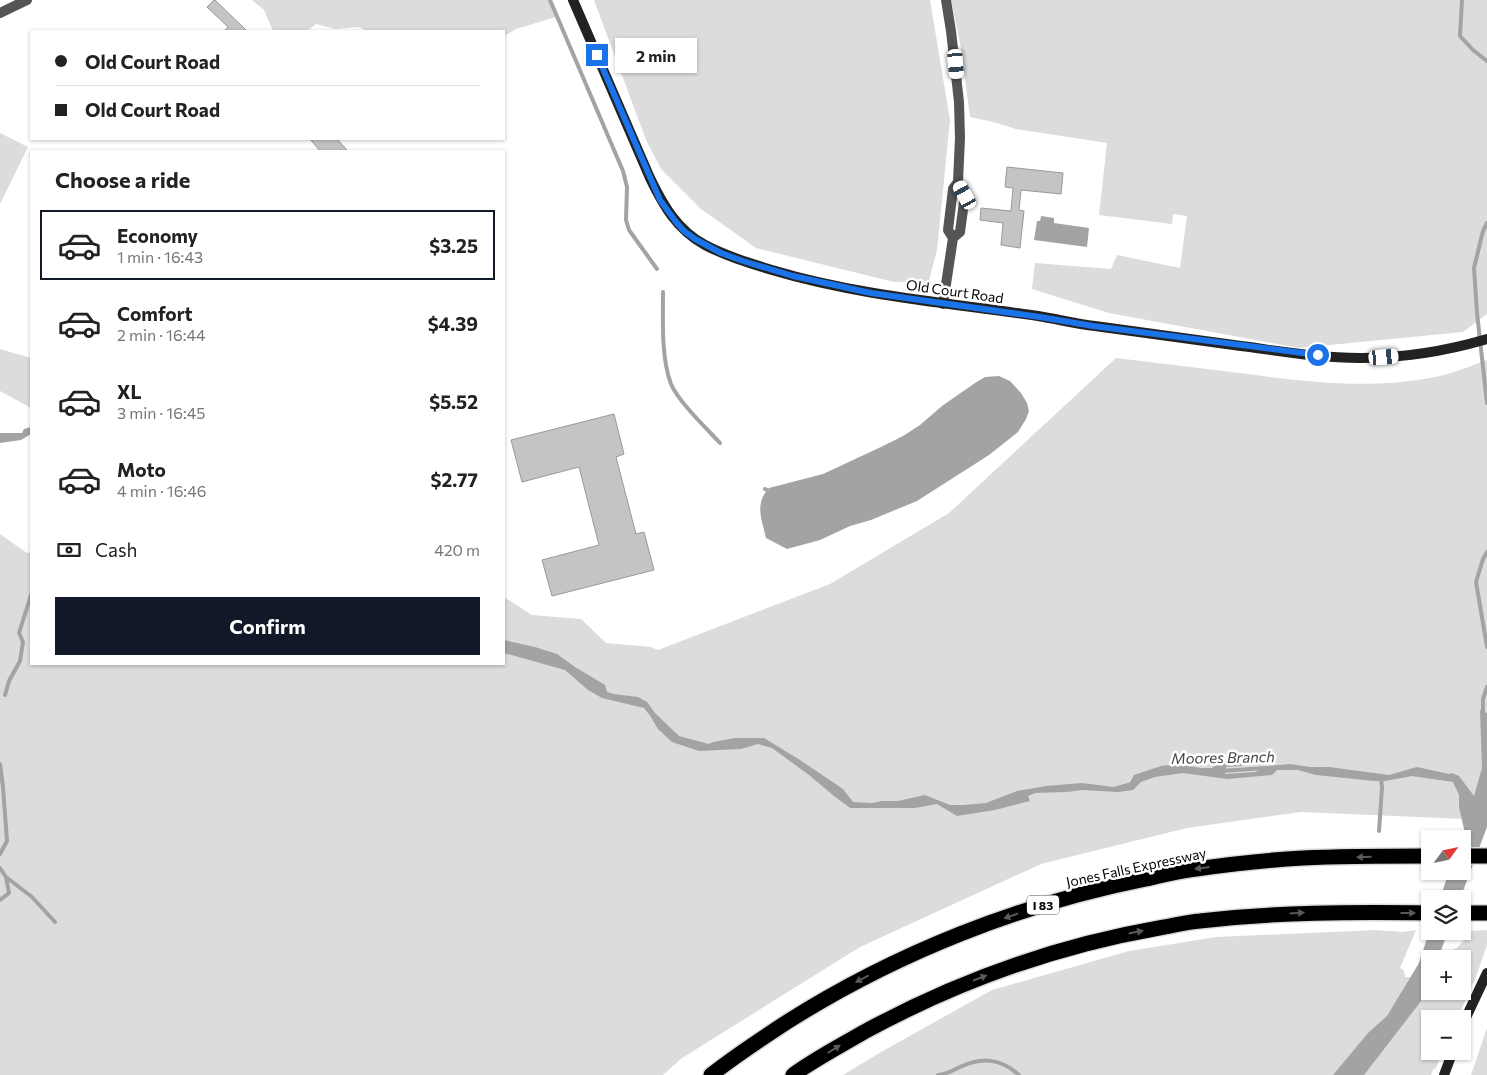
<!DOCTYPE html>
<meta charset="utf-8">
<style>
:root{--surface:#fff;--page:#f2f2f2;--text:#222;--muted:#767676;--line:#e0e0e0;--accent:#111827}
body{margin:0;font-family:Commissioner,sans-serif;background:var(--page);color:var(--text);height:100vh;display:flex;flex-direction:column;font-size:19px;white-space:nowrap}
*{box-sizing:border-box;margin:0}
p{font-size:16px;color:var(--muted)}
.icon{flex:none;width:28px;height:28px;fill:none;stroke:currentColor;stroke-width:2;stroke-linecap:round;stroke-linejoin:round}
.map{position:relative;flex:1;overflow:hidden}
.sheet{position:absolute;left:30px;top:150px;width:475px;height:515px;display:flex;flex-direction:column;background:var(--surface);border-radius:0px;box-shadow:0 1px 4px #0004}
.sheet>*{flex:none}
.banner{position:absolute;left:30px;top:30px;width:475px;height:110px;border-radius:0px;box-shadow:0 1px 4px #0004;display:grid;align-content:center;height:110px;padding:0 25px;background:var(--surface)}
.needle{width:32px;rotate:57deg}
.tools{position:absolute;left:1421px;top:830px;display:grid;gap:10px}
.tools a{display:grid;place-items:center;width:50px;height:50px;border-radius:0px;background:var(--surface);box-shadow:0 1px 4px #0004;font-size:25px}
.end{position:absolute;width:22px;height:22px;margin:-11px;border:6px solid #1a73e8;background:#fff;box-shadow:0 0 0 2px #fff}
.from{border-radius:50%}
.bubble{position:absolute;height:35px;border-radius:0px;background:var(--surface);box-shadow:0 1px 4px #0004;font-size:16px;font-weight:700;line-height:35px;text-align:center}
.car{position:absolute;width:15px;height:30px;margin:-15px -8px;border-radius:6px;box-shadow:0 0 4px 1px #0007;background:linear-gradient(#fff 24%,#345 0 40%,#fff 0 76%,#345 0 86%,#fff 0)}
.banner b{display:flex;align-items:center;gap:18px;height:48px;font-size:19px}
.banner b+b{border-top:1px solid var(--line)}
.banner i{width:12px;height:12px;background:var(--text)}
ul{padding:0;list-style:none}
li{display:flex;align-items:center;gap:15px;height:70px;margin:0 10px 8px;padding:0 15px;border:2px solid transparent;border-radius:0px}
li div{flex:1}
li b{display:block;font-size:19px}
li em{font-style:normal;font-weight:700}
li.on{border-color:var(--accent)}
li>.icon{width:45px;height:45px;stroke-width:1.5}
h2{padding:0 25px;font-size:22px;line-height:60px}
.pay{display:flex;align-items:center;gap:12px;height:55px;padding:0 25px;font-size:19px}
.pay p{margin-inline-start:auto}
.primary-button{display:flex;gap:10px;margin-top:auto;padding:10px 25px}
.primary-button a{flex:1;height:58px;border-radius:0px;background:var(--accent);color:#fff;font-size:20px;font-weight:700;line-height:58px;text-align:center}
.map>svg:first-child{display:block}
.green{fill:#dcdcdc}
.water{fill:#a3a3a3}
.lines{fill:none;stroke-linecap:round;stroke-linejoin:round}
.stream{stroke:#a3a3a3;stroke-width:4}
.building{fill:#c4c4c4;stroke:#999}
.motorway-casing{stroke:#dbdbdb;stroke-width:18}
.minor{stroke:#555;stroke-width:10}
.secondary{stroke:#222;stroke-width:10}
.motorway{stroke:#000;stroke-width:15}
.oneway{fill:#595959}
.route{stroke:#1a73e8;stroke-width:6}
.labels{text-anchor:middle;dominant-baseline:central;stroke-width:5;stroke-linejoin:round;paint-order:stroke}
.shield{fill:#fff;stroke:#4c4c4c;stroke-width:1}
.shield-label{font-size:12px;font-weight:bold;fill:#000}
.street-label{font-size:14px;fill:#000;stroke:#fff}
.water-label{font-size:15px;font-style:italic;fill:#444;stroke:#fff}
</style>
<div class="map">
<svg width="1487" height="1075" viewBox="0 0 1487 1075">
<rect width="100%" height="100%" fill="#fff"/>
<path class="green" d="M 252,0 L 552,0 L 556,17 L 516,29 L 504,36 L 504,31 L 367,31 L 359,27 L 335,29 L 316,24 L 307,31 L 273,31 L 264,10 Z
M 594,0 L 930,0 L 950,120 L 937,250 L 929,281 L 894,282 L 756,248 L 701,209 L 661,169 L 646,140 Z
M 951,0 L 1487,0 L 1487,314 L 1463,332 L 1299,348 L 1109,313 L 1032,289 L 1035,263 L 1111,269 L 1117,255 L 1180,268 L 1187,216 L 1173,214 L 1172,224 L 1099,215 L 1107,143 L 1016,129 L 993,122 L 970,117 L 961,48 Z
M 0,133 L 28,147 L 0,204 Z
M 0,349 L 31,358 L 31,408 L 0,391 Z
M 1116,358 C 1157,363 1199,368 1240,373 C 1307,382 1377,391 1444,375 C 1458,371 1473,365 1487,360 L 1487,820 L 1301,812 L 1187,828 L 1041,864 L 860,947 L 682,1058 L 663,1075 L 0,1075 L 0,534 L 27,553 L 31,552 L 31,664 L 504,664 L 504,597 L 532,615 L 581,619 L 606,643 L 651,647 L 658,650 L 830,584 L 949,513 Z
M 1376,930 L 1403,932 L 1416,930 L 1400,968 L 1404,970 L 1405,977 L 1430,977 L 1430,991 L 1462,991 L 1462,959 L 1438,959 L 1458,947 L 1471,931 L 1487,930 L 1487,945 L 1476,977 L 1457,1019 L 1430,1019 L 1430,1051 L 1443,1051 L 1436,1068 L 1433,1070 L 1431,1075 L 843,1075 L 881,1052 L 992,990 L 1129,951 L 1216,937 Z
M 1487,1028 L 1487,1075 L 1471,1075 Z"/>
<path class="water" d="M 1041,216 L 1054,218 L 1054,223 L 1089,228 L 1087,247 L 1034,240 L 1037,221 L 1040,221 Z
M 999,376 L 1010,381 L 1021,393 L 1027,403 L 1029,411 L 1026,419 L 1018,432 L 989,455 L 917,501 L 871,520 L 850,526 L 820,540 L 787,549 L 766,538 C 762,520 754,504 769,488 L 823,474 L 883,446 L 903,436 L 920,425 L 942,406 L 975,383 L 985,377 Z
M 31,427 L 31,434 L 21,440 L 0,443 L 0,433 L 22,433 L 24,429 Z
M 504,640 L 535,647 L 557,654 L 575,667 L 605,685 L 607,692 L 614,694 L 638,697 L 647,702 L 655,713 L 679,736 L 709,744 L 713,742 L 735,738 L 764,738 L 800,760 L 843,789 L 853,802 L 872,803 L 882,801 L 898,801 L 925,795 L 950,805 L 964,805 L 986,803 L 1017,791 L 1046,786 L 1082,783 L 1122,788 L 1128,786 L 1134,775 L 1161,766 L 1177,764 L 1201,768 L 1212,768 L 1220,761 L 1239,762 L 1242,766 L 1226,767 L 1225,774 L 1255,772 L 1268,766 L 1290,764 L 1310,767 L 1329,767 L 1389,775 L 1417,767 L 1449,774 L 1452,773 L 1459,776 L 1474,796 L 1482,768 L 1480,710 L 1487,713 L 1487,827 L 1460,899 L 1440,899 L 1449,871 L 1462,871 L 1462,839 L 1460,839 L 1464,829 L 1459,807 L 1459,795 L 1453,782 L 1412,776 L 1385,781 L 1374,781 L 1316,775 L 1298,770 L 1277,770 L 1272,775 L 1227,779 L 1183,773 L 1155,777 L 1141,782 L 1133,790 L 1118,792 L 1082,790 L 1066,792 L 1035,793 L 1028,796 L 1030,801 L 995,810 L 957,816 L 937,804 L 915,808 L 850,808 L 834,796 L 809,775 L 772,748 L 758,744 L 741,749 L 699,751 L 672,742 L 658,729 L 651,717 L 644,708 L 602,698 L 588,690 L 565,670 L 504,653 Z
M 1430,929 L 1430,931 L 1448,931 L 1438,959 L 1430,959 L 1430,982 L 1425,996 L 1364,1075 L 1333,1075 L 1368,1033 L 1387,1016 L 1419,963 Z"/>
<g class="lines">
<path class="stream" d="M 550,0 L 623,171 L 627,187 L 626,220 L 629,230 L 657,269
M 1462,0 L 1460,36 L 1473,50 L 1487,61
M 1487,223 L 1483,231 L 1474,268 L 1477,313 L 1487,403
M 663,292 C 663,320 661,358 671,384 C 678,401 706,428 720,443
M 765,489 L 767,490
M 1487,552 L 1483,559 L 1476,582 L 1487,647
M 5,695 L 9,681 L 20,661 L 23,642 L 19,633 L 31,595
M 1483,714 L 1483,699 L 1487,687
M 0,764 L 3,787 L 7,841 L 0,854
M 1221,771 L 1266,768
M 1117,788 L 1132,784
M 1379,831 L 1382,787 L 1381,779
M 0,868 L 6,877 L 9,893 L 0,900
M 6,877 L 32,897 L 55,922
M 938,1075 C 948,1074 951,1071 960,1067 C 982,1057 1000,1058 1019,1075"/>
</g>
<path class="building" d="M 214,0 L 215,0 L 247,31 L 224,31 L 228,27 L 207,7 Z
M 310,139 L 337,139 L 348,151 L 320,151 Z
M 1007,167 L 1063,173 L 1061,194 L 1021,190 L 1019,210 L 1024,211 L 1020,248 L 1001,245 L 1003,223 L 980,220 L 981,208 L 1011,211 L 1013,188 L 1005,187 Z
M 614,414 L 624,454 L 616,457 L 636,534 L 644,532 L 654,570 L 552,596 L 542,560 L 599,545 L 579,467 L 522,482 L 511,440 Z"/>
<g class="lines">
<defs>
<path id="motorway" d="M 1462,856 L 1487,856
M 1462,913 L 1487,913
M 711,1075 C 735,1056 761,1039 787,1022 C 896,953 1020,904 1146,879 C 1163,875 1179,871 1196,869 C 1231,864 1267,860 1303,858 C 1345,856 1388,856 1430,856
M 793,1075 C 815,1059 840,1046 864,1032 C 956,982 1056,946 1159,928 C 1172,926 1186,922 1200,921 C 1276,912 1353,912 1430,913"/>
</defs>
<use href="#motorway" class="motorway-casing"/>
<path class="minor" d="M 0,13 L 27,0
M 953,238 L 960,232 L 965,195 L 958,182
M 943,304 L 953,238 L 948,230 L 953,189 L 958,182 L 960,138 L 959,102 L 951,31 L 946,0"/>
<path class="secondary" d="M 573,0 L 650,178 C 663,205 677,230 705,245 C 726,256 749,263 772,270 C 859,296 949,303 1038,316 C 1057,319 1076,324 1095,326 C 1144,333 1192,339 1241,346 C 1280,351 1320,358 1360,358 C 1403,358 1446,351 1487,339
M 1462,1026 L 1487,973
M 1444,1075 L 1453,1051"/>
<use href="#motorway" class="motorway"/>
</g>
<defs><path id="oneway-solid" d="M-6-.8H1V-3.2L6.5 0L1 3.2V.8H-6Z" transform="scale(1.25)"/></defs>
<g class="oneway">
<use href="#oneway-solid" transform="translate(1364 857) rotate(179)"/>
<use href="#oneway-solid" transform="translate(1202 868) rotate(173)"/>
<use href="#oneway-solid" transform="translate(1297 913) rotate(-3)"/>
<use href="#oneway-solid" transform="translate(1408 913)"/>
<use href="#oneway-solid" transform="translate(1011 916) rotate(161)"/>
<use href="#oneway-solid" transform="translate(1136 932) rotate(-11)"/>
<use href="#oneway-solid" transform="translate(980 978) rotate(-21)"/>
<use href="#oneway-solid" transform="translate(862 979) rotate(152)"/>
<use href="#oneway-solid" transform="translate(834 1049) rotate(-32)"/>
</g>
<g class="lines">
<path class="route" d="M 597,55 L 660,200 L 676,222 L 684,231 L 695,239 L 721,253 L 743,261 L 793,276 L 871,293 L 1040,317 L 1093,326 L 1318,355"/>
</g>
<g class="labels">
<rect class="shield" x="1027" y="895.5" width="32" height="19" rx="4"/>
<g class="shield-label">
<text x="1043" y="905">I 83</text>
</g>
<g class="street-label">
<text transform="translate(955 291) rotate(8)">Old Court Road</text>
<text transform="translate(1136 867) rotate(-12)">Jones Falls Expressway</text>
</g>
<g class="water-label">
<text transform="translate(1223 757) rotate(-1)">Moores Branch</text>
</g>
</g>
</svg>
<div class="tools">
<a><svg class="needle" viewBox="-14 -14 28 28"><path d="M0-13l5 13h-10z" fill="#e53935"/><path d="M0 13l5-13h-10z" fill="#767676"/></svg></a>
<a><svg class="icon" aria-label="layers" viewBox="0 0 24 24"><path d="M12 4l9 5-9 5-9-5zM3 14l9 5 9-5"/></svg></a>
<a>+</a>
<a>−</a>
</div>
<i class="end from" style="left:1318px;top:355px"></i>
<i class="end" style="left:597px;top:55px"></i>
<div class="bubble" style="left:615px;top:38px;width:82px">2 min</div>
<i class="car" style="left:956px;top:64px;rotate:175deg"></i>
<i class="car" style="left:965px;top:195px;rotate:331deg"></i>
<i class="car" style="left:1384px;top:357px;rotate:85deg"></i>
<div class="banner">
<b><i class="from"></i>Old Court Road</b>
<b><i></i>Old Court Road</b>
</div>
<section class="sheet">
<h2>Choose a ride</h2>
<ul>
<li class="on"><svg class="icon" aria-label="car" viewBox="0 0 24 24"><path d="M5 17H2v-5l4-1 3-4h7l3 4 3 1v5h-3M9 17h6M6 11h13"/><circle cx="7" cy="17" r="2"/><circle cx="17" cy="17" r="2"/></svg><div><b>Economy</b><p>1 min · 16:43</p></div><em>$3.25</em></li>
<li><svg class="icon" aria-label="car" viewBox="0 0 24 24"><path d="M5 17H2v-5l4-1 3-4h7l3 4 3 1v5h-3M9 17h6M6 11h13"/><circle cx="7" cy="17" r="2"/><circle cx="17" cy="17" r="2"/></svg><div><b>Comfort</b><p>2 min · 16:44</p></div><em>$4.39</em></li>
<li><svg class="icon" aria-label="car" viewBox="0 0 24 24"><path d="M5 17H2v-5l4-1 3-4h7l3 4 3 1v5h-3M9 17h6M6 11h13"/><circle cx="7" cy="17" r="2"/><circle cx="17" cy="17" r="2"/></svg><div><b>XL</b><p>3 min · 16:45</p></div><em>$5.52</em></li>
<li><svg class="icon" aria-label="car" viewBox="0 0 24 24"><path d="M5 17H2v-5l4-1 3-4h7l3 4 3 1v5h-3M9 17h6M6 11h13"/><circle cx="7" cy="17" r="2"/><circle cx="17" cy="17" r="2"/></svg><div><b>Moto</b><p>4 min · 16:46</p></div><em>$2.77</em></li>
</ul>
<div class="pay"><svg class="icon" aria-label="cash" viewBox="0 0 24 24"><path d="M3 7h18v10H3z"/><circle cx="12" cy="12" r="2"/></svg>Cash<p>420 m</p></div>
<div class="primary-button"><a>Confirm</a></div>
</section>
</div>
